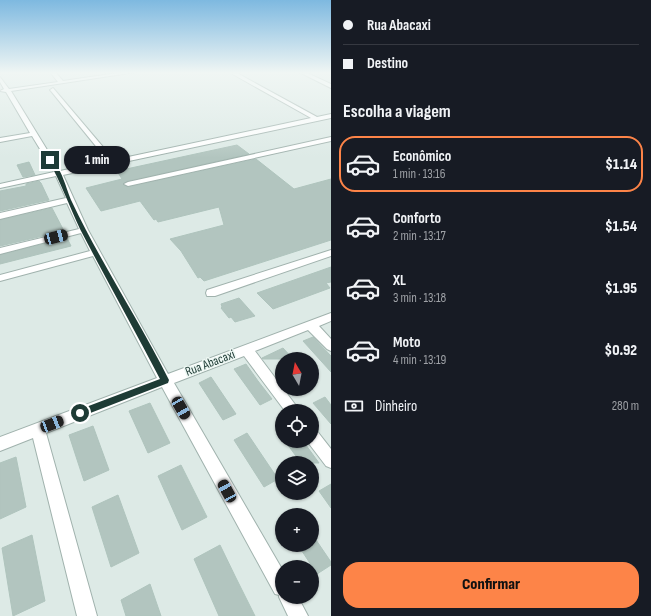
<!DOCTYPE html>
<html lang="pt">
<meta charset="utf-8">
<style>
:root{--surface:#171b24;--page:#20242c;--text:#f1f3f6;--muted:#9ea1a6;--line:#363941;--accent:#fd8448}
body{margin:0;font-family:"Sofia Sans Condensed",sans-serif;background:var(--page);color:var(--text);height:100vh;display:flex;flex-direction:column;font-size:15px;white-space:nowrap}
*{box-sizing:border-box;margin:0}
p{font-size:13px;color:var(--muted)}
.icon{flex:none;width:22px;height:22px;fill:none;stroke:currentColor;stroke-width:2;stroke-linecap:round;stroke-linejoin:round}
.map{position:relative;flex:1;overflow:hidden}
.panel{display:flex;flex-direction:column;background:var(--surface);width:320px}
.panel>*{flex:none}
.guide{display:grid;align-content:center;height:88px;padding:0 12px;background:var(--surface)}
.needle{width:26px;rotate:350deg}
.fabs{position:absolute;left:275px;top:352px;display:grid;gap:8px}
.fabs a{display:grid;place-items:center;width:44px;height:44px;border-radius:50%;background:var(--surface);box-shadow:0 1px 3px #0004;font-size:20px}
.end{position:absolute;width:18px;height:18px;margin:-9px;border:5px solid #1e3b35;background:#fff;box-shadow:0 0 0 2px #fff}
.from{border-radius:50%}
.bubble{position:absolute;height:28px;border-radius:14px;background:var(--surface);box-shadow:0 1px 3px #0004;font-size:13px;font-weight:800;line-height:28px;text-align:center}
.car{position:absolute;width:12px;height:24px;margin:-12px -6px;border-radius:5px;box-shadow:0 0 3px 1px #0007;background:linear-gradient(#222 24%,#8ab4d8 0 40%,#222 0 76%,#8ab4d8 0 86%,#222 0)}
.guide b{display:flex;align-items:center;gap:14px;height:38px;font-size:15px}
.guide b+b{border-top:1px solid var(--line)}
.guide i{width:10px;height:10px;background:var(--text)}
ul{padding:0;list-style:none}
li{display:flex;align-items:center;gap:12px;height:56px;margin:0 8px 6px;padding:0 4px;border:2px solid transparent;border-radius:16px}
li div{flex:1}
li b{display:block;font-size:15px}
li em{font-style:normal;font-weight:800}
li.selected{border-color:var(--accent)}
li>.icon{width:36px;height:36px;stroke-width:1.5}
h2{padding:0 12px;font-size:18px;line-height:48px}
.pay{display:flex;align-items:center;gap:10px;height:44px;padding:0 12px;font-size:15px}
.pay p{margin-inline-start:auto}
.cta{display:flex;gap:8px;margin-top:auto;padding:8px 12px}
.cta a{flex:1;height:46px;border-radius:16px;background:var(--accent);color:#111;font-size:16px;font-weight:800;line-height:46px;text-align:center}
main{display:flex;flex:1;min-height:0}
.map>svg:first-child{display:block}
.building{fill:#b2c5bf;stroke:#afc4bd}
.lines{fill:none;stroke-linecap:round;stroke-linejoin:round}
.street-casing{stroke:#a0b2ad;stroke-width:2}
.street{fill:#fff;fill-rule:evenodd}
.route{fill:#1e3b35}
.labels{text-anchor:middle;dominant-baseline:central;stroke-width:3;stroke-linejoin:round;paint-order:stroke}
.street-label{font-size:13px;fill:#1e3b35;stroke:#edf7f3}
</style>
<main>
<div class="map">
<svg width="331" height="616" viewBox="0 0 331 616">
<rect width="100%" height="100%" fill="#ddeae6"/>
<path class="building" d="M 237,145 L 249,154 L 128,181 L 123,185 L 128,187 L 256,159 L 294,189 L 331,179 L 331,240 L 204,281 L 200,277 L 198,278 L 181,251 L 170,239 L 224,225 L 219,207 L 158,222 L 156,219 L 154,220 L 140,201 L 101,211 L 86,188 L 122,179 L 117,171 Z
M 29,162 L 35,175 L 23,177 L 17,165 Z
M 39,181 L 41,183 L 49,200 L 0,211 L 0,191 L 26,186 L 26,184 Z
M 52,208 L 64,231 L 0,246 L 0,220 Z
M 67,238 L 71,246 L 0,264 L 0,255 Z
M 331,267 L 331,282 L 326,283 L 330,288 L 273,309 L 257,293 Z
M 239,298 L 255,316 L 235,322 L 231,317 L 229,318 L 221,308 L 222,307 L 221,304 Z
M 313,337 L 331,356 L 331,372 L 303,341 Z
M 283,348 L 293,359 L 263,359 L 262,358 Z
M 246,364 L 258,381 L 272,399 L 260,405 L 234,369 Z
M 211,377 L 236,414 L 223,420 L 199,383 Z
M 325,397 L 331,405 L 331,424 L 313,403 Z
M 150,403 L 170,443 L 148,453 L 129,411 Z
M 93,426 L 109,470 L 84,481 L 69,435 Z
M 247,433 L 278,479 L 264,487 L 234,440 Z
M 285,441 L 303,441 L 319,463 L 301,463 Z
M 16,457 L 26,507 L 0,519 L 0,463 Z
M 181,465 L 207,517 L 182,530 L 158,476 Z
M 331,484 L 331,508 L 319,491 Z
M 118,495 L 139,553 L 111,567 L 92,507 Z
M 312,534 L 331,562 L 331,565 L 317,574 L 298,545 L 312,545 Z
M 32,535 L 45,601 L 13,616 L 2,548 Z
M 220,545 L 236,578 L 255,616 L 219,616 L 194,559 Z
M 150,584 L 161,616 L 126,616 L 121,600 Z"/>
<g class="lines">
<defs>
<path id="street" d="M 50,72 L 55,72 L 63,81 L 124,72 L 136,72 L 11,91 L 60,171 L 108,161 L 51,91 L 50,90 L 53,88 L 114,160 L 311,118 L 229,72 L 235,72 L 317,117 L 331,114 L 331,118 L 63,175 L 88,230 L 168,374 L 331,313 L 331,321 L 319,326 L 331,339 L 331,351 L 327,349 L 308,330 L 255,351 L 300,411 L 285,411 L 244,356 L 174,383 L 282,569 L 282,597 L 298,597 L 308,616 L 288,616 L 279,597 L 279,595 L 275,594 L 162,387 L 46,433 L 97,616 L 77,616 L 33,438 L 0,451 L 0,437 L 157,378 L 93,256 L 0,281 L 0,275 L 90,251 L 81,233 L 0,254 L 0,248 L 79,229 L 67,203 L 0,219 L 0,213 L 66,198 L 56,176 L 0,188 L 0,184 L 54,172 L 32,136 L 0,142 L 0,138 L 30,133 L 6,92 L 0,91 L 4,89 L 0,82 L 0,77 L 9,89 L 58,82 Z
M 299,72 L 305,72 L 331,84 L 331,88 Z
M 331,137 L 331,141 L 128,186 L 124,184 L 128,182 Z
M 331,250 L 331,256 L 215,296 L 207,296 L 206,293 L 207,290 Z
M 312,429 L 317,431 L 331,449 L 331,468 L 326,466 L 307,441 L 312,441 Z"/>
</defs>
<use href="#street" class="street-casing"/>
<use href="#street" class="street"/>
</g>
<linearGradient id="sky" x2="0" y2="1"><stop stop-color="#7eb9e0"/><stop offset="0.46" stop-color="#f0f6f4"/><stop offset="1" stop-color="#f0f6f4" stop-opacity="0"/></linearGradient>
<rect width="331" height="158" fill="url(#sky)"/>
<path class="route" d="M 50,159 C 62,167 66,189 72,202 C 101,263 139,320 169,380 L 168,383 L 80,417 L 76,413 L 78,410 L 160,379 C 134,329 106,279 80,229 C 69,206 61,182 48,160 Z"/>
<g class="labels">
<g class="street-label">
<text transform="translate(210 363) rotate(-21)">Rua Abacaxi</text>
</g>
</g>
</svg>
<div class="fabs">
<a><svg class="needle" viewBox="-14 -14 28 28"><path d="M0-13l5 13h-10z" fill="#e53935"/><path d="M0 13l5-13h-10z" fill="#9ea1a6"/></svg></a>
<a><svg class="icon" aria-label="locate" viewBox="0 0 24 24"><circle cx="12" cy="12" r="6"/><path d="M12 2v4M12 18v4M2 12h4M18 12h4"/></svg></a>
<a><svg class="icon" aria-label="layers" viewBox="0 0 24 24"><path d="M12 4l9 5-9 5-9-5zM3 14l9 5 9-5"/></svg></a>
<a>+</a>
<a>−</a>
</div>
<i class="end from" style="left:80px;top:413px"></i>
<i class="end" style="left:50px;top:160px"></i>
<div class="bubble" style="left:64px;top:146px;width:66px">1 min</div>
<i class="car" style="left:56px;top:237px;rotate:75deg"></i>
<i class="car" style="left:181px;top:408px;rotate:150deg"></i>
<i class="car" style="left:52px;top:424px;rotate:69deg"></i>
<i class="car" style="left:227px;top:491px;rotate:331deg"></i>
</div>
<section class="panel">
<div class="guide">
<b><i class="from"></i>Rua Abacaxi</b>
<b><i></i>Destino</b>
</div>
<h2>Escolha a viagem</h2>
<ul>
<li class="selected"><svg class="icon" aria-label="car" viewBox="0 0 24 24"><path d="M5 17H2v-5l4-1 3-4h7l3 4 3 1v5h-3M9 17h6M6 11h13"/><circle cx="7" cy="17" r="2"/><circle cx="17" cy="17" r="2"/></svg><div><b>Econômico</b><p>1 min · 13:16</p></div><em>$1.14</em></li>
<li><svg class="icon" aria-label="car" viewBox="0 0 24 24"><path d="M5 17H2v-5l4-1 3-4h7l3 4 3 1v5h-3M9 17h6M6 11h13"/><circle cx="7" cy="17" r="2"/><circle cx="17" cy="17" r="2"/></svg><div><b>Conforto</b><p>2 min · 13:17</p></div><em>$1.54</em></li>
<li><svg class="icon" aria-label="car" viewBox="0 0 24 24"><path d="M5 17H2v-5l4-1 3-4h7l3 4 3 1v5h-3M9 17h6M6 11h13"/><circle cx="7" cy="17" r="2"/><circle cx="17" cy="17" r="2"/></svg><div><b>XL</b><p>3 min · 13:18</p></div><em>$1.95</em></li>
<li><svg class="icon" aria-label="car" viewBox="0 0 24 24"><path d="M5 17H2v-5l4-1 3-4h7l3 4 3 1v5h-3M9 17h6M6 11h13"/><circle cx="7" cy="17" r="2"/><circle cx="17" cy="17" r="2"/></svg><div><b>Moto</b><p>4 min · 13:19</p></div><em>$0.92</em></li>
</ul>
<div class="pay"><svg class="icon" aria-label="cash" viewBox="0 0 24 24"><path d="M3 7h18v10H3z"/><circle cx="12" cy="12" r="2"/></svg>Dinheiro<p>280 m</p></div>
<div class="cta"><a>Confirmar</a></div>
</section>
</main>
